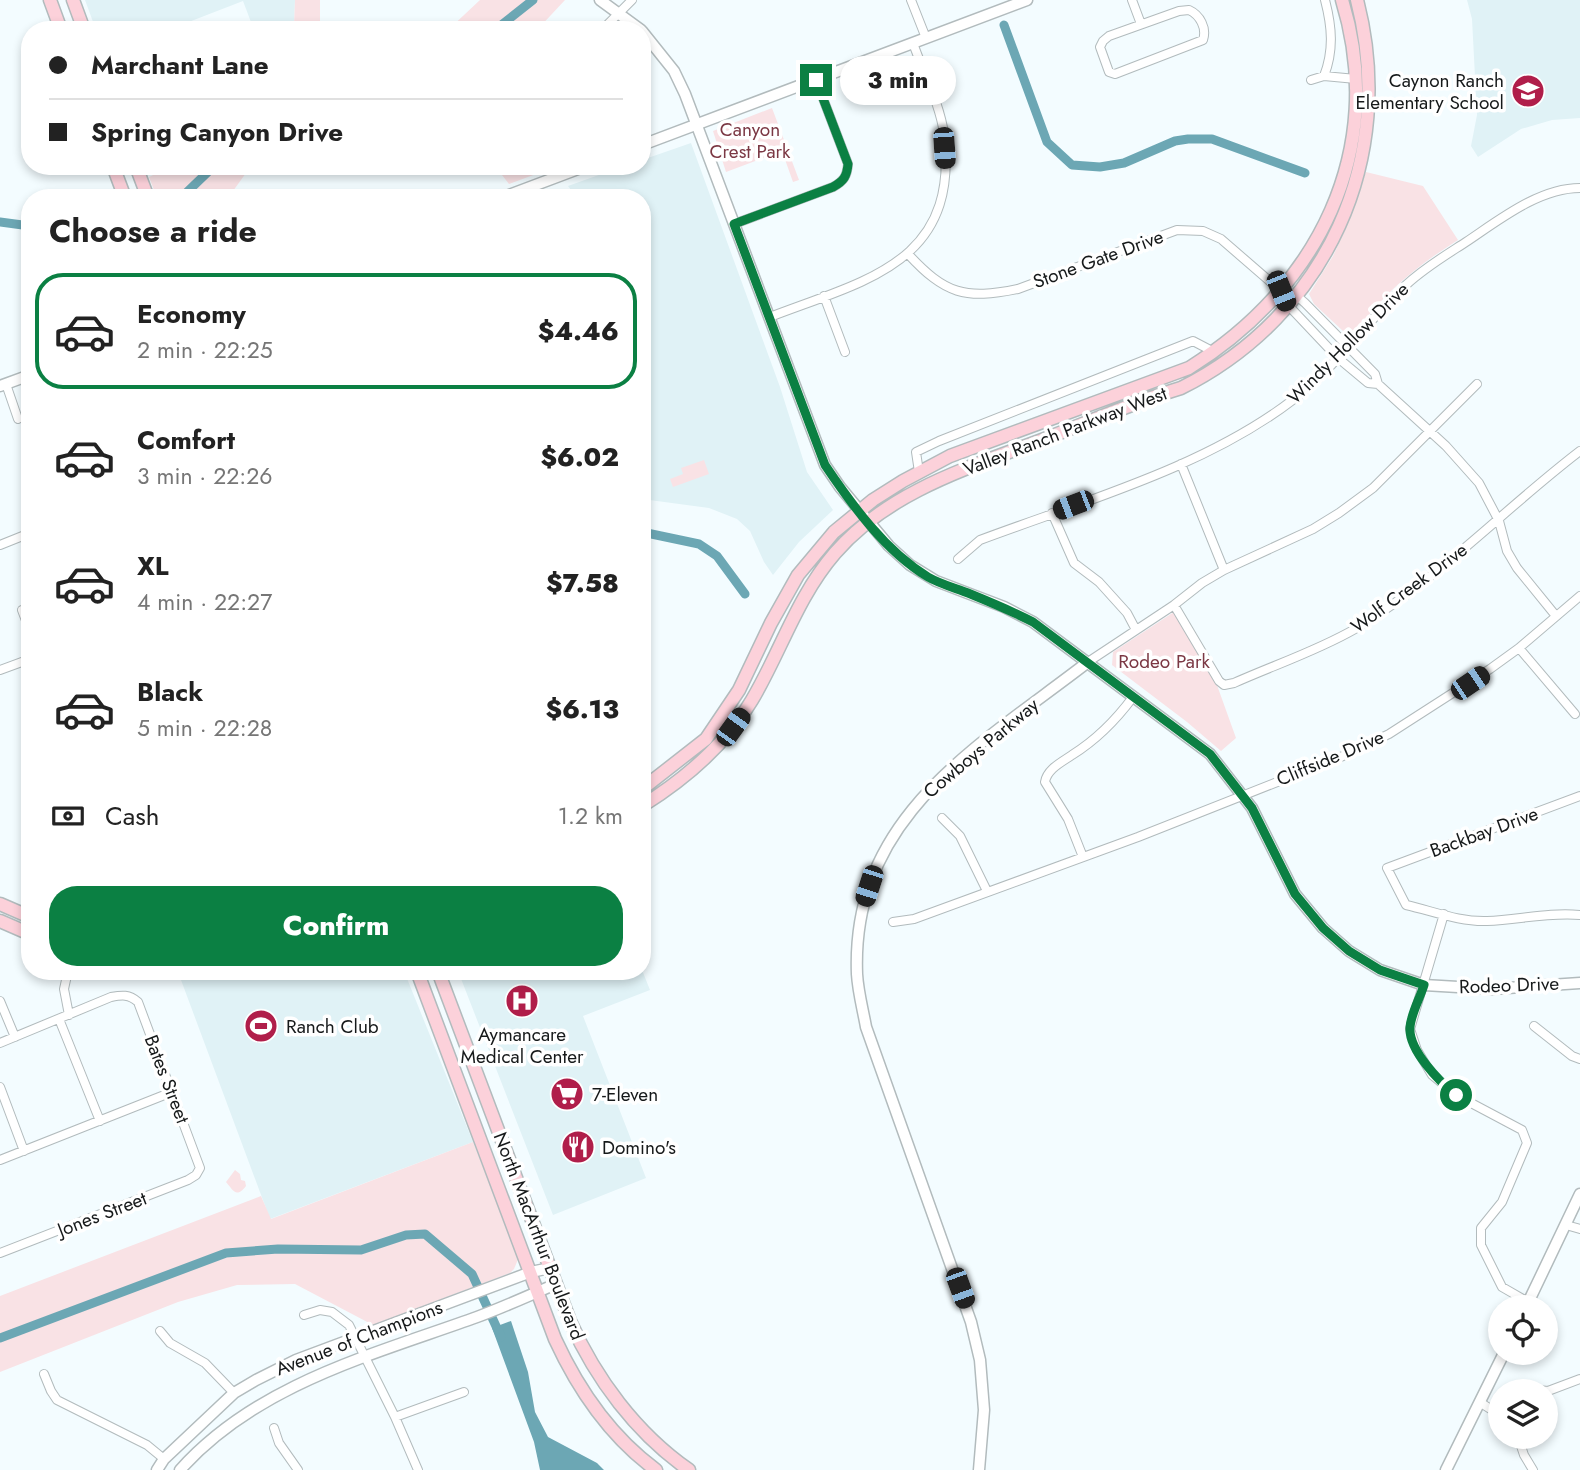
<!DOCTYPE html>
<meta charset="utf-8">
<style>
:root{--surface:#fff;--page:#f6f6f6;--text:#222;--muted:#767676;--line:#e0e0e0;--accent:#0b8043}
body{margin:0;font-family:Jost,sans-serif;background:var(--page);color:var(--text);height:100vh;display:flex;flex-direction:column;font-size:26px;white-space:nowrap}
*{box-sizing:border-box;margin:0}
p{font-size:23px;color:var(--muted)}
.icon{flex:none;width:38px;height:38px;fill:none;stroke:currentColor;stroke-width:2;stroke-linecap:round;stroke-linejoin:round}
.map{position:relative;flex:1;overflow:hidden}
.details{position:absolute;left:21px;top:189px;width:630px;height:791px;display:flex;flex-direction:column;background:var(--surface);border-radius:28px;box-shadow:0 4px 10px #0003}
.details>*{flex:none}
.banner{position:absolute;left:21px;top:21px;width:630px;height:154px;border-radius:28px;box-shadow:0 4px 10px #0003;display:grid;align-content:center;height:154px;padding:0 28px;background:var(--surface)}
.tools{position:absolute;left:1488px;top:1295px;display:grid;gap:14px}
.tools a{display:grid;place-items:center;width:70px;height:70px;border-radius:50%;background:var(--surface);box-shadow:0 4px 10px #0003;font-size:35px}
.end{position:absolute;width:32px;height:32px;margin:-16px;border:9px solid #0b8043;background:#fff;box-shadow:0 0 0 4px #fff}
.from{border-radius:50%}
.bubble{position:absolute;height:49px;border-radius:24px;background:var(--surface);box-shadow:0 4px 10px #0003;font-size:23px;font-weight:800;line-height:49px;text-align:center}
.car{position:absolute;width:21px;height:42px;margin:-21px -10px;border-radius:9px;box-shadow:0 0 5px 2px #0007;background:linear-gradient(#222 24%,#8ab4d8 0 40%,#222 0 76%,#8ab4d8 0 86%,#222 0)}
.banner b{display:flex;align-items:center;gap:24px;height:66px;font-size:26px}
.banner b+b{border-top:2px solid var(--line)}
.banner i{width:18px;height:18px;background:var(--text)}
ul{padding:0;list-style:none}
li{display:flex;align-items:center;gap:21px;height:116px;margin:0 14px 10px;padding:0 14px;border:4px solid transparent;border-radius:28px}
li div{flex:1}
li b{display:block;font-size:26px}
li em{font-style:normal;font-weight:800}
li.current{border-color:var(--accent)}
li>.icon{width:63px;height:63px;stroke-width:1.5}
h2{padding:0 28px;font-size:32px;line-height:84px}
.pay{display:flex;align-items:center;gap:18px;height:77px;padding:0 28px;font-size:26px}
.pay p{margin-inline-start:auto}
.button{display:flex;gap:14px;margin-top:auto;padding:14px 28px}
.button a{flex:1;height:80px;border-radius:28px;background:var(--accent);color:#fff;font-size:28px;font-weight:800;line-height:80px;text-align:center}
.map>svg:first-child{display:block}
.built{fill:#e0f2f6}
.green{fill:#f9e2e5}
.water{fill:#6ca7b4}
.lines{fill:none;stroke-linecap:round;stroke-linejoin:round}
.canal{stroke:#6ca7b4;stroke-width:9}
.minor-casing{stroke:#b2bbbd;stroke-width:10}
.tertiary-casing{stroke:#b2bbbd;stroke-width:13}
.secondary-casing{stroke:#b2bbbd;stroke-width:15}
.minor{stroke:#fff;stroke-width:8}
.tertiary{stroke:#fff;stroke-width:10}
.secondary{stroke:#fcd1da;stroke-width:12}
.route{stroke:#0b8043;stroke-width:9}
.labels{text-anchor:middle;dominant-baseline:central;stroke-width:7;stroke-linejoin:round;paint-order:stroke}
.poi-label{font-size:19px;fill:#16191a;stroke:#fff;text-anchor:start}
.park-label{font-size:19px;fill:#7b3844;stroke:#fff}
.street-label{font-size:19px;fill:#16191a;stroke:#fff}
</style>
<div class="map">
<svg width="1580" height="1470" viewBox="0 0 1580 1470">
<rect width="100%" height="100%" fill="#f3fcff"/>
<path class="built" d="M 85,0 L 295,0 L 294,25 L 290,27 L 291,30 L 254,30 L 243,1 L 168,30 L 96,30 Z
M 1467,0 L 1580,0 L 1580,118 L 1552,120 L 1521,129 L 1478,157 L 1471,146 L 1477,115 L 1472,19 Z
M 691,143 L 780,387 L 807,472 L 833,510 L 799,542 L 773,575 L 764,562 L 750,531 L 737,519 L 709,508 L 642,499 L 642,198 L 577,198 L 568,186 L 624,166 L 642,166 L 642,160 Z
M 642,970 L 650,990 L 583,1016 L 646,1178 L 553,1215 L 458,971 Z
M 230,971 L 404,971 L 473,1142 L 270,1219 L 181,980 Z"/>
<path class="green" d="M 295,0 L 320,0 L 320,30 L 291,30 L 290,27 L 294,25 Z
M 480,0 L 565,0 L 537,30 L 448,30 Z
M 772,108 L 799,180 L 793,182 L 782,151 L 726,172 L 713,131 Z
M 172,166 L 251,166 L 228,198 L 157,198 L 149,177 Z
M 495,166 L 555,166 L 555,167 L 509,184 Z
M 1366,172 L 1423,186 L 1458,240 C 1418,265 1385,292 1357,330 L 1352,333 L 1343,331 L 1314,304 L 1309,294 L 1333,256 L 1346,228 Z
M 704,460 L 709,474 L 673,487 L 670,479 L 683,474 L 681,468 Z
M 1174,612 L 1213,674 L 1236,738 L 1221,751 L 1187,722 L 1112,665 L 1113,652 Z
M 473,1142 L 519,1257 L 514,1269 L 510,1273 L 373,1325 L 295,1284 L 237,1285 L 178,1302 L 0,1372 L 0,1296 L 261,1196 L 271,1219 Z
M 235,1170 L 240,1174 L 241,1180 L 245,1181 L 246,1186 C 236,1199 233,1190 226,1182 Z"/>
<path class="water" d="M 511,1321 L 528,1372 L 535,1412 L 548,1437 L 597,1463 L 604,1470 L 540,1470 L 534,1442 L 492,1328 Z"/>
<g class="lines">
<path class="canal" d="M 1004,25 L 1047,142 L 1072,165 L 1100,167 L 1124,163 L 1175,141 L 1188,139 L 1212,139 L 1305,173
M 495,30 L 533,0
M 523,166 L 525,170
M 176,198 L 184,195 L 214,166
M 0,222 L 30,226
M 642,532 L 699,544 L 717,556 L 745,594
M 0,1338 L 226,1253 L 278,1249 L 361,1250 L 406,1235 L 425,1234 L 472,1274 L 501,1337"/>
<defs>
<path id="minor" d="M 911,0 L 926,38
M 1132,0 L 1141,24
M 1189,10 C 1200,15 1207,28 1203,40 L 1115,74 L 1109,72 L 1100,47 L 1103,41 L 1109,36 L 1179,11 Z
M 602,30 L 632,0
M 1324,76 C 1334,50 1332,27 1325,0
M 1311,80 L 1324,76 L 1356,79
M 734,224 L 833,187 C 844,181 847,176 848,164 L 816,80
M 908,254 C 945,294 965,300 1018,289 L 1177,230 L 1203,231 L 1221,239 L 1281,291 L 1297,296 L 1305,303 L 1375,374 L 1378,384 L 1446,446 L 1479,483 L 1499,521 L 1507,551 L 1517,568 L 1556,616
M 824,296 L 845,352
M 1286,303 L 1338,358 L 1368,383 L 1378,384
M 770,317 C 866,280 960,263 944,134 C 940,104 923,72 913,43
M 6,384 L 18,419
M 1181,464 L 1224,570
M 919,472 L 916,452 L 939,441 L 1193,341 L 1214,352
M 1052,513 L 1074,563 L 1099,582 L 1127,613 L 1136,630
M 0,545 L 30,533
M 958,559 L 980,540 C 1084,501 1206,467 1294,399 C 1337,366 1367,321 1406,285 C 1424,268 1446,255 1466,242 C 1499,220 1539,188 1580,188
M 1174,605 L 1219,681 L 1224,685 L 1234,683 C 1274,665 1317,651 1355,629 C 1439,579 1504,509 1580,451
M 22,610 L 30,631
M 1519,648 L 1575,714
M 1088,662 L 1174,605 L 1202,583 L 1224,570 L 1313,529 L 1339,513 L 1373,488 L 1477,384
M 0,670 L 30,659
M 1580,796 L 1387,868 L 1406,905 C 1433,911 1459,922 1487,921 C 1518,920 1548,912 1580,915
M 942,818 L 960,836 L 987,891
M 1083,857 L 1068,819 L 1045,782 C 1047,769 1062,762 1072,755 C 1096,740 1116,720 1133,697
M 1444,914 L 1410,1029 L 1417,1050 L 1432,1075 L 1456,1095 L 1522,1130 L 1527,1143 L 1502,1202 L 1481,1228 L 1481,1245 L 1502,1287 L 1528,1302
M 893,922 L 914,919 L 1138,837 L 1343,756 L 1389,734 L 1490,669 L 1519,648 L 1580,596
M 68,971 L 64,989 L 69,1015
M 0,1001 L 15,1037
M 59,1019 L 100,1121
M 1534,1026 L 1572,1056 L 1580,1059
M 0,1043 L 111,997 C 122,995 129,994 138,1002 L 200,1168 L 196,1175 L 188,1180 L 0,1253
M 0,1087 L 24,1151
M 0,1160 L 172,1092
M 1566,1225 L 1580,1229
M 304,1315 L 320,1310 L 332,1312 L 349,1325 L 395,1417 L 418,1470
M 160,1331 L 170,1343 L 205,1363 L 234,1393
M 44,1374 L 51,1391 L 57,1400 L 147,1445 L 164,1459
M 1527,1389 L 1548,1391 L 1580,1379
M 1481,1403 L 1500,1415
M 395,1417 L 464,1392
M 274,1428 L 279,1443 L 298,1470
M 1518,1437 L 1524,1455 L 1533,1470"/>
<path id="tertiary" d="M 600,0 L 641,30
M 642,31 L 674,71 L 685,94 L 825,465 L 840,487 L 889,546 L 910,565 L 936,581 L 1004,607 L 1033,622 L 1210,754 L 1252,808 L 1295,894 L 1323,928 L 1349,951 L 1380,970 L 1424,985 L 1492,989 L 1580,983
M 642,145 L 1027,0
M 501,198 L 586,166
M 0,386 L 30,375
M 1526,1307 L 1580,1194
M 157,1470 L 164,1459 L 234,1393 L 256,1380 L 296,1360 L 531,1272 L 550,1268
M 180,1470 C 257,1384 372,1355 477,1317 C 504,1307 530,1295 556,1284
M 979,1470 L 984,1410 L 980,1360 L 971,1322 L 866,1027 C 863,1010 858,992 857,974 C 851,816 978,747 1088,662
M 1446,1470 L 1504,1353"/>
<path id="secondary" d="M 50,0 L 61,30
M 73,0 L 84,30
M 113,166 L 125,198
M 136,166 L 148,198
M 642,789 L 706,739 L 739,690 L 771,623 L 798,575 L 834,532 L 873,500 L 903,481 L 950,456 L 1189,368 C 1318,288 1388,150 1342,0
M 642,806 C 685,779 726,744 752,700 C 781,651 797,597 835,553 C 890,490 971,467 1047,438 C 1091,421 1135,402 1181,388 C 1327,315 1398,158 1357,0
M 0,904 L 30,917
M 0,921 L 30,934
M 417,971 L 555,1339 C 578,1389 611,1437 656,1470
M 438,971 L 570,1321 C 596,1379 636,1433 689,1470"/>
</defs>
<use href="#minor" class="minor-casing"/>
<use href="#tertiary" class="tertiary-casing"/>
<use href="#secondary" class="secondary-casing"/>
<use href="#minor" class="minor"/>
<use href="#tertiary" class="tertiary"/>
<use href="#secondary" class="secondary"/>
</g>
<g class="lines">
<path class="route" d="M 816,80 L 848,164 C 847,176 844,181 833,187 L 734,224 L 825,465 C 852,505 885,551 928,577 C 940,584 955,588 968,593 C 990,602 1012,611 1033,622 L 1210,754 L 1252,808 L 1295,894 L 1323,928 L 1349,951 L 1380,970 L 1424,985 C 1420,998 1411,1014 1410,1027 C 1408,1050 1440,1082 1456,1095"/>
</g>
<defs>
<symbol id="school-disc" viewBox="-11 -11 22 22"><circle r="9.5" fill="#b01e4a" stroke="#fff"/><path d="M0-5L7-2L0 1L-7-2ZM-4 1L0 2.5L4 1V4Q0 6-4 4Z" fill="#fff"/></symbol>
<symbol id="hospital-disc" viewBox="-11 -11 22 22"><circle r="9.5" fill="#b01e4a" stroke="#fff"/><path d="M-5-5h3v3.5h4V-5h3V5h-3V1.5h-4V5h-3Z" fill="#fff"/></symbol>
<symbol id="stadium-disc" viewBox="-11 -11 22 22"><circle r="9.5" fill="#b01e4a" stroke="#fff"/><path d="M0-5a6.5 5 0 1 0 0 10a6.5 5 0 1 0 0-10ZM-3.5-1.8h7v3.6h-7Z" fill="#fff"/></symbol>
<symbol id="supermarket-disc" viewBox="-11 -11 22 22"><circle r="9.5" fill="#b01e4a" stroke="#fff"/><path d="M-6-5.5h2.5l.6 2H6L4.5 2H-2.5L-4.4-4H-6ZM-1.5 3.2a1.3 1.3 0 1 0 .1 0ZM3 3.2a1.3 1.3 0 1 0 .1 0Z" fill="#fff"/></symbol>
<symbol id="restaurant-disc" viewBox="-11 -11 22 22"><circle r="9.5" fill="#b01e4a" stroke="#fff"/><path d="M-5-6h1v4h1v-4h1v4h1v-4h1v5L-1.5 .5V6h-2V.5L-5-1ZM5-6V6H3V1.5H1.5Q1.5-4 5-6Z" fill="#fff"/></symbol>
</defs>
<g fill-rule="evenodd">
<use href="#school-disc" x="1509" y="72" width="38" height="38"/>
<use href="#hospital-disc" x="503" y="982" width="38" height="38"/>
<use href="#stadium-disc" x="242" y="1007" width="38" height="38"/>
<use href="#supermarket-disc" x="548" y="1075" width="38" height="38"/>
<use href="#restaurant-disc" x="559" y="1128" width="38" height="38"/>
</g>
<g class="labels">
<g class="poi-label">
<text x="1504" y="80" text-anchor="end">Caynon Ranch<tspan x="1504" dy="22">Elementary School</tspan></text>
<text x="286" y="1026">Ranch Club</text>
<text x="522" y="1034" text-anchor="middle">Aymancare<tspan x="522" dy="22">Medical Center</tspan></text>
<text x="592" y="1094">7-Eleven</text>
<text x="602" y="1147">Domino's</text>
</g>
<g class="park-label">
<text x="750" y="129">Canyon<tspan x="750" dy="22">Crest Park</tspan></text>
<text x="1164" y="661">Rodeo Park</text>
</g>
<g class="street-label">
<text transform="translate(1098 259) rotate(-20)">Stone Gate Drive</text>
<text transform="translate(1348 343) rotate(-45)">Windy Hollow Drive</text>
<text transform="translate(1065 431) rotate(-21)">Valley Ranch Parkway West</text>
<text transform="translate(1409 588) rotate(-36)">Wolf Creek Drive</text>
<text transform="translate(981 748) rotate(-40)">Cowboys Parkway</text>
<text transform="translate(1330 758) rotate(-23)">Cliffside Drive</text>
<text transform="translate(1484 832) rotate(-20)">Backbay Drive</text>
<text transform="translate(1509 985) rotate(-2)">Rodeo Drive</text>
<text transform="translate(167 1079) rotate(69)">Bates Street</text>
<text transform="translate(102 1214) rotate(-21)">Jones Street</text>
<text transform="translate(539 1236) rotate(69)">North MacArthur Boulevard</text>
<text transform="translate(359 1338) rotate(-21)">Avenue of Champions</text>
</g>
</g>
</svg>
<div class="tools">
<a><svg class="icon" aria-label="locate" viewBox="0 0 24 24"><circle cx="12" cy="12" r="6"/><path d="M12 2v4M12 18v4M2 12h4M18 12h4"/></svg></a>
<a><svg class="icon" aria-label="layers" viewBox="0 0 24 24"><path d="M12 4l9 5-9 5-9-5zM3 14l9 5 9-5"/></svg></a>
</div>
<i class="end from" style="left:1456px;top:1095px"></i>
<i class="end" style="left:816px;top:80px"></i>
<div class="bubble" style="left:840px;top:56px;width:116px">3 min</div>
<i class="car" style="left:944px;top:148px;rotate:176deg"></i>
<i class="car" style="left:1281px;top:291px;rotate:158deg"></i>
<i class="car" style="left:1073px;top:505px;rotate:249deg"></i>
<i class="car" style="left:1470px;top:683px;rotate:56deg"></i>
<i class="car" style="left:733px;top:727px;rotate:36deg"></i>
<i class="car" style="left:869px;top:886px;rotate:198deg"></i>
<i class="car" style="left:960px;top:1288px;rotate:160deg"></i>
<div class="banner">
<b><i class="from"></i>Marchant Lane</b>
<b><i></i>Spring Canyon Drive</b>
</div>
<section class="details">
<h2>Choose a ride</h2>
<ul>
<li class="current"><svg class="icon" aria-label="car" viewBox="0 0 24 24"><path d="M5 17H2v-5l4-1 3-4h7l3 4 3 1v5h-3M9 17h6M6 11h13"/><circle cx="7" cy="17" r="2"/><circle cx="17" cy="17" r="2"/></svg><div><b>Economy</b><p>2 min · 22:25</p></div><em>$4.46</em></li>
<li><svg class="icon" aria-label="car" viewBox="0 0 24 24"><path d="M5 17H2v-5l4-1 3-4h7l3 4 3 1v5h-3M9 17h6M6 11h13"/><circle cx="7" cy="17" r="2"/><circle cx="17" cy="17" r="2"/></svg><div><b>Comfort</b><p>3 min · 22:26</p></div><em>$6.02</em></li>
<li><svg class="icon" aria-label="car" viewBox="0 0 24 24"><path d="M5 17H2v-5l4-1 3-4h7l3 4 3 1v5h-3M9 17h6M6 11h13"/><circle cx="7" cy="17" r="2"/><circle cx="17" cy="17" r="2"/></svg><div><b>XL</b><p>4 min · 22:27</p></div><em>$7.58</em></li>
<li><svg class="icon" aria-label="car" viewBox="0 0 24 24"><path d="M5 17H2v-5l4-1 3-4h7l3 4 3 1v5h-3M9 17h6M6 11h13"/><circle cx="7" cy="17" r="2"/><circle cx="17" cy="17" r="2"/></svg><div><b>Black</b><p>5 min · 22:28</p></div><em>$6.13</em></li>
</ul>
<div class="pay"><svg class="icon" aria-label="cash" viewBox="0 0 24 24"><path d="M3 7h18v10H3z"/><circle cx="12" cy="12" r="2"/></svg>Cash<p>1.2 km</p></div>
<div class="button"><a>Confirm</a></div>
</section>
</div>
